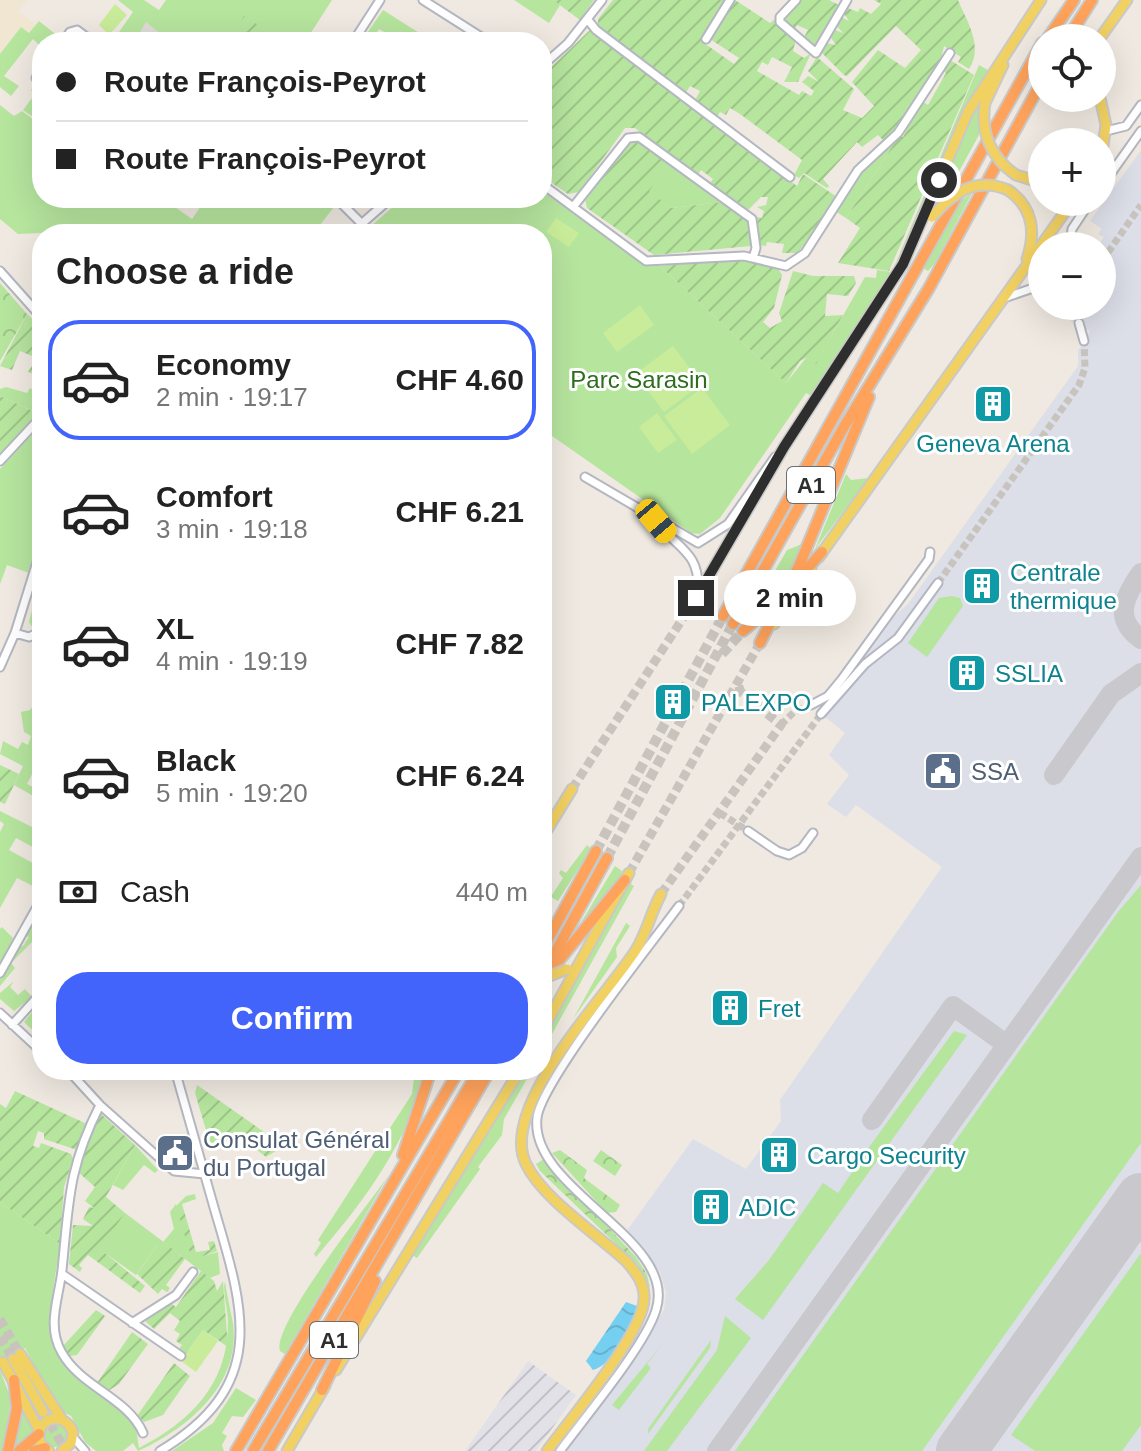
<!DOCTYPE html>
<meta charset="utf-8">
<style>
:root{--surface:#fff;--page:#f2f2f2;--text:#222;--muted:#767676;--line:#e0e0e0;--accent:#4264fb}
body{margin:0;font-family:Helvetica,sans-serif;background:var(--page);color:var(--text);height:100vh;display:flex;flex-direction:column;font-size:30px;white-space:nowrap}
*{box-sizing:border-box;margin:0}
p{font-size:26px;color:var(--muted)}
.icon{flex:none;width:44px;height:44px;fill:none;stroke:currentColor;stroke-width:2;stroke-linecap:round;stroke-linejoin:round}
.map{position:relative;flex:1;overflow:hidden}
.side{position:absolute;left:32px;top:224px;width:520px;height:856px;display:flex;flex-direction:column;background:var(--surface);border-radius:32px;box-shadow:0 8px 32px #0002}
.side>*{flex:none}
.banner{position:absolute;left:32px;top:32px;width:520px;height:176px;border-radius:32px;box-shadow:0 8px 32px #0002;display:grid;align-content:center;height:176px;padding:0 24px;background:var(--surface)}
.buttons{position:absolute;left:1028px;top:24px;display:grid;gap:16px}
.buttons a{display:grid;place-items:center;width:88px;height:88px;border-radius:50%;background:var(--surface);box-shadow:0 8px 32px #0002;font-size:40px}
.end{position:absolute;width:36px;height:36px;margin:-18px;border:10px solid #2e2e2e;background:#fff;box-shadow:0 0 0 4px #fff}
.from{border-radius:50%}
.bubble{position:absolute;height:56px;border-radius:28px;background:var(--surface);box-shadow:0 8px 32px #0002;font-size:26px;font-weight:700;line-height:56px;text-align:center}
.car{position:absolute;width:24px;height:48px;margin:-24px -12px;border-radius:10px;box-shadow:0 0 6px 2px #0007;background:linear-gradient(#f5c518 24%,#345 0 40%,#f5c518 0 76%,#345 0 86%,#f5c518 0)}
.banner b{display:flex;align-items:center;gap:28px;height:76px;font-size:30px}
.banner b+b{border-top:2px solid var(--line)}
.banner i{width:20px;height:20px;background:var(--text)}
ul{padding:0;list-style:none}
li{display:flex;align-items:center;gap:24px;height:120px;margin:0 16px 12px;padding:0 8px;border:4px solid transparent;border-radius:32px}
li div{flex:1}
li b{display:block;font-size:30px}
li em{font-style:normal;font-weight:700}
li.current{border-color:var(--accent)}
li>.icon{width:72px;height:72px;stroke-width:1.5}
h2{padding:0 24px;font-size:36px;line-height:96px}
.pay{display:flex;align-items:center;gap:20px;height:88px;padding:0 24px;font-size:30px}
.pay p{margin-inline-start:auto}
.primary-button{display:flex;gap:16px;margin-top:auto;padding:16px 24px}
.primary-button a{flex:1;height:92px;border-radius:32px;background:var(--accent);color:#fff;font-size:32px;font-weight:700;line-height:92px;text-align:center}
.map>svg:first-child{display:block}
.industrial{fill:url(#industrial-furrows)}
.education{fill:#f0e6d1}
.airport{fill:#dcdee8}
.grass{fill:#b6e59e}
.forest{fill:url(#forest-crowns)}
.garden{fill:url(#garden-furrows)}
.pitch{fill:#c9ec9a}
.plaza{fill:#dfdcd8}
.water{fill:url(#water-waves)}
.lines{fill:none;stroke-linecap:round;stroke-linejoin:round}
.taxiway{stroke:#c9c8cc;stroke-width:20}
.runway{stroke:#c9c8cc;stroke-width:50}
.minor-tunnel{stroke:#c8c4bd;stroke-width:7;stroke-dasharray:7 3.5;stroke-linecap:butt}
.major-tunnel{stroke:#c8c4bd;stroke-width:9;stroke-dasharray:9 4.5;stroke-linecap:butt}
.highway-tunnel{stroke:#c8c4bd;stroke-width:10;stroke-dasharray:10 5;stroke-linecap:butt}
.minor-casing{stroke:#b4b7c1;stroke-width:11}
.major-casing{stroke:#c9c9c9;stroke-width:13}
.highway-casing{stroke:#c9c9c9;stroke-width:14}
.minor{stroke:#fff;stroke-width:7}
.major{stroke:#f2d163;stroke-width:9}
.highway{stroke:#ffa35c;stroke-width:10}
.major-bridge-casing{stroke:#c9c9c9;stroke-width:13;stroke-linecap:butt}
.major-bridge{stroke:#f2d163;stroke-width:9}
.route{stroke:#2e2e2e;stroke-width:10}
.labels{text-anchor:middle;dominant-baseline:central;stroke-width:6;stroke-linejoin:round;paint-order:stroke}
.shield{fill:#fff;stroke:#6d6d6d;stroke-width:2}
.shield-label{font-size:22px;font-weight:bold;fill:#2e2e2e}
.park-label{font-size:24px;fill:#2c6e1b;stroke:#fff}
.culture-label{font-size:24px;fill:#0d838f;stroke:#fff;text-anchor:start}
.service-label{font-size:24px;fill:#4e5e75;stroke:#fff;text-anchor:start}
</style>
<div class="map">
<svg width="1141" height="1451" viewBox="0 0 1141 1451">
<defs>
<pattern id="industrial-furrows" width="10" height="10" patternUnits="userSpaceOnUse" patternTransform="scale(2)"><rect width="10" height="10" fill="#e3e1e8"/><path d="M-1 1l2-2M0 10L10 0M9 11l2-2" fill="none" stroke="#c3c1c7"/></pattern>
<pattern id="forest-crowns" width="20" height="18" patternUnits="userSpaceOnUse" patternTransform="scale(2)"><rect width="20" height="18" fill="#b6e59e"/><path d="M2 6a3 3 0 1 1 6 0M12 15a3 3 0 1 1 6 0" fill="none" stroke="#9dc588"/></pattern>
<pattern id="garden-furrows" width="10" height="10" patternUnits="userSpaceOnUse" patternTransform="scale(2)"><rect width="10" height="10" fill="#b6e59e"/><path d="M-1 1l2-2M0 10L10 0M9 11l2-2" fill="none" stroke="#9dc588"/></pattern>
<pattern id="water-waves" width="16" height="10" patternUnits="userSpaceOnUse" patternTransform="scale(2)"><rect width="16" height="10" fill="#75cff0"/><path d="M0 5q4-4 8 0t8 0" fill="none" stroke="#66b2ce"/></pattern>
</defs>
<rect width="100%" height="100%" fill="#efe9e1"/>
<path class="industrial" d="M 528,1361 L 576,1395 L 536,1451 L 465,1451 Z"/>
<path class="education" d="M 0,0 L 27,0 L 18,11 L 36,25 L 29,33 L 21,27 L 0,54 Z"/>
<path class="airport" d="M 1141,150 L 1141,1451 L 566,1451 L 664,1310 L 666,1292 L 660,1272 L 626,1232 L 693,1139 L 746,1169 L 781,1121 L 780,1100 L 942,867 L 856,805 L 846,817 L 827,804 L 849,775 L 829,755 L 845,733 L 818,711 L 846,682 L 892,618 L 908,604 L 1078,366 L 1078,351 L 1090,331 L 1053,311 L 1055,306 L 1102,306 L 1102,246 L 1098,246 L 1104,237 L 1098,234 L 1102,229 L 1090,221 Z"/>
<path class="grass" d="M 118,0 L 144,0 L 159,10 L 166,0 L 332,0 L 305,42 L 112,42 L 133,12 Z
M 514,0 L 553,0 L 560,5 L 549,23 Z
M 383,10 L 432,41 L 431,42 L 402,42 L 379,29 L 371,42 L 361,42 Z
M 39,21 L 59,37 L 55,42 L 42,42 L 42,48 L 33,39 L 4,76 L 19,86 L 11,96 L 0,87 L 0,54 L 21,27 L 29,33 Z
M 979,65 L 988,70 C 954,126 938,189 908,247 C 881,300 844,347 810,395 L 806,393 L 720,518 L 700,534 L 691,533 L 542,429 L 542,234 L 362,234 L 403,198 L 542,198 L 542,191 L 634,258 L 647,266 L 660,266 L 786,383 L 806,358 L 816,363 L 865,277 L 876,278 L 877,270 L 892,272 Z
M 33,87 L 42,87 L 42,114 L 36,119 L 23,110 L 35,94 L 31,90 Z
M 979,102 L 979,135 L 946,195 L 936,204 L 959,141 Z
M 0,105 L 14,116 L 22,111 L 42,126 L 42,198 L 162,198 L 192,219 L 203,203 L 197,198 L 257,198 L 270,206 L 274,198 L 323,198 L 334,207 L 313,234 L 134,234 L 132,229 L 18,234 L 0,219 Z
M 899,136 L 846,218 L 835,211 L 863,169 Z
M 669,164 L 722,202 L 671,208 L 648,191 Z
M 972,193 L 935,263 L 928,271 L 923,268 L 961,200 Z
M 6,387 L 27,393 L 30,388 L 42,395 L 39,414 L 0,396 L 0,389 Z
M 42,424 L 42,525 L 29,573 L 7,565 L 0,584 L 0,469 Z
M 846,474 L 851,480 L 869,478 L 815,549 Z
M 802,544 L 783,586 L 771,578 L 787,550 Z
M 42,571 L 42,624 L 32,627 L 29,622 Z
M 952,596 L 960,598 L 963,606 L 927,657 L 908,643 L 939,598 Z
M 36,702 L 40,705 L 34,709 L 38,734 L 42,735 L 42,751 L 36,748 L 34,751 L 42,755 L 27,784 L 42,792 L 42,801 L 14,785 L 23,766 L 0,754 L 3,741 L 18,749 L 22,742 L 28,745 L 31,736 L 24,732 L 21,712 L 30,710 Z
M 0,811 L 42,832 L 42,852 L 16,838 L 9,850 L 42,868 L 42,882 L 35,887 L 17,878 L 0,908 L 0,832 L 4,824 L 0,821 Z
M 587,845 L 591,849 L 558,901 L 549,896 L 542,904 L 545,892 L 552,895 L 563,878 L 559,873 L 561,870 L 566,873 Z
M 615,866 L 622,871 L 616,886 L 568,944 Z
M 629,883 L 634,886 L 542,1052 L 542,1038 Z
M 1141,885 L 1141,1143 L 922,1451 L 735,1451 L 1118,912 Z
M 42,901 L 42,932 L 11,963 L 15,968 L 0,986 L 0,976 L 17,947 L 23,946 L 29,937 L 21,935 Z
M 626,923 L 630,926 L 616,948 L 617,957 L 573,1019 Z
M 2,927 L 13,938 L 0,970 L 0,929 Z
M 14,981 L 10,987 L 18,995 L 25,989 L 32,997 L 14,1011 L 0,999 L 0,993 Z
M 36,1007 L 42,1014 L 42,1039 L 24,1022 Z
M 954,1031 L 967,1035 L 763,1320 L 735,1299 L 769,1260 L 823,1183 L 838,1193 L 857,1165 L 847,1157 L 860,1152 L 864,1154 Z
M 415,1070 L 428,1070 C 404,1146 368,1197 316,1257 L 314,1254 L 321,1243 L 318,1240 L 412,1094 Z
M 524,1070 L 532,1070 L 504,1119 L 502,1135 L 478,1167 L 480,1169 L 417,1258 L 412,1255 Z
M 135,1145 L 158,1170 L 155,1173 L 144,1165 L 123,1190 L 113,1185 Z
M 388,1176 L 285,1354 L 280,1351 C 271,1326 369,1204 388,1176 Z
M 0,1202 L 60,1244 C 57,1270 45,1320 53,1344 C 64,1377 109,1401 135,1422 L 139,1448 C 191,1421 228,1384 228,1323 C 228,1310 222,1289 225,1282 C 227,1295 231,1313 233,1323 C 241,1385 188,1428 138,1451 L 133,1443 L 123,1451 L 96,1451 L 85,1442 L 71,1416 L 57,1409 L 25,1348 L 0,1362 Z
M 176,1204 L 192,1259 L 218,1252 L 220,1274 L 210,1278 L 163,1242 L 174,1229 L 170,1212 Z
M 125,1213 L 161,1240 L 136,1275 L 99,1249 Z
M 1141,1253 L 1141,1425 L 1122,1451 L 1035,1451 L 1011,1435 Z
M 725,1316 L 751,1338 L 667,1451 L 644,1451 L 717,1350 Z
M 711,1340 L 710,1348 L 648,1434 L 648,1429 Z
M 665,1341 L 647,1364 L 651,1368 L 619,1410 L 612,1405 Z
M 0,1370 L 11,1399 L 3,1451 L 0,1451 Z
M 236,1388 L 256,1400 L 243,1417 L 232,1416 L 222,1433 L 227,1436 L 222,1445 L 224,1451 L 172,1451 L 213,1423 Z
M 20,1401 L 34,1429 L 16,1451 L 10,1451 Z
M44 1435a12 12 0 1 1 24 0a12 12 0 1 1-24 0Z"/>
<path class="forest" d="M 0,283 L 27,314 L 0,361 Z
M 560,1150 L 587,1170 L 584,1178 L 620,1205 L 616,1212 L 607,1213 L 552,1153 Z
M 601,1150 L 622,1165 L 615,1176 L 593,1161 Z
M 544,1159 L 636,1257 L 647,1274 L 650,1288 L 638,1265 L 540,1171 L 536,1164 Z"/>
<path class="garden" d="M 553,0 L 594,0 L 580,20 Z
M 613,0 L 726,0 L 701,41 L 734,64 L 739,58 L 710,39 L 735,0 L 770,23 L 774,20 L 796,39 L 793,51 L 804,58 L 811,53 L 798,82 L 784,82 L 792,67 L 772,57 L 768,65 L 762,62 L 757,71 L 799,95 L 802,91 L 811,96 L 814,91 L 802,82 L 808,76 L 819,82 L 808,71 L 817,57 L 854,89 L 843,110 L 862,118 L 874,106 L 852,82 L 878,50 L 905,68 L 921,50 L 896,26 L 847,76 L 844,75 L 820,51 L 825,43 L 836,45 L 829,35 L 835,30 L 843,33 L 835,24 L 841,17 L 849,21 L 843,12 L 845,7 L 858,12 L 860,8 L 871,14 L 881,4 L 874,0 L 958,0 C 967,22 984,46 969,69 L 958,62 L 961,57 L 944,46 L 941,59 L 896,131 L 885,142 L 878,135 L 862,147 L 857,142 L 823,179 L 829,186 L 827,188 L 804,173 L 799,178 L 794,175 L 802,160 L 740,114 L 730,108 L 726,115 L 720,112 L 716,119 L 694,102 L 700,91 L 690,86 L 685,94 L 598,28 L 598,19 Z
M 800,0 L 829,0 L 841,6 L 815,45 L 803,39 L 808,30 L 797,25 L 795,29 L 784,19 Z
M 244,16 L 257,24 L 245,42 L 231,37 Z
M 590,30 L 797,186 L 803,174 L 837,197 L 798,253 L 782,253 L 784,244 L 767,242 L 766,246 L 759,245 L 757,217 L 762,218 L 764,211 L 757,207 L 766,205 L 768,197 L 761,197 L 748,210 L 709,185 L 713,179 L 701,170 L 697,176 L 635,128 L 625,128 L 579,192 L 568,194 L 542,176 L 542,76 Z
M 950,60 L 974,75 L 889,271 L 838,263 L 860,228 L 846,218 L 899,136 L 903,137 L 922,101 L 928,105 L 946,73 L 942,70 Z
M 638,140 L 669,164 L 649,191 L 671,208 L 722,202 L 750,221 L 751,246 L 654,255 L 587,208 L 585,199 L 629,142 Z
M 714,260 L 747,260 L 777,267 L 782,275 L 774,308 L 763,322 L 770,328 L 782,321 L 779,313 L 793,271 L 813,276 L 854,276 L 856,283 L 848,296 L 827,294 L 825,316 L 843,315 L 816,364 L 806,358 L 800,361 L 786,383 L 660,266 Z
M 27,314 L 42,328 L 42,361 L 36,375 L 28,372 L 37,358 L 20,351 L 12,370 L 0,366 Z
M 0,396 L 39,414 L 0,453 Z
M 0,765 L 19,774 L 5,804 L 0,802 Z
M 197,1085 L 284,1146 L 266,1157 L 237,1134 L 216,1148 L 209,1140 L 195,1093 Z
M 15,1091 L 87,1124 L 77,1150 L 44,1139 L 44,1133 L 38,1131 L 33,1146 L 39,1148 L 41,1143 L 71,1154 L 73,1159 L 64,1187 L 60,1244 L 0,1202 L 0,1104 L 6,1108 Z
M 101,1114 L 135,1145 L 106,1197 L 125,1213 L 100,1249 L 145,1286 L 140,1293 L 88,1255 L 79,1265 L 82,1268 L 80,1272 L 69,1264 L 73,1225 L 93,1226 L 83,1219 L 89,1207 L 94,1208 L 85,1201 L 95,1187 L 78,1172 L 84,1149 Z
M 195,1194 L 196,1199 L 182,1204 L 196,1252 L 210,1250 L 208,1242 L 214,1241 L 217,1251 L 192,1260 L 176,1206 L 186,1196 Z
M 161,1240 L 185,1259 L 166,1285 L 170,1288 L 167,1292 L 162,1289 L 158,1294 L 137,1274 Z
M 201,1271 L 214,1281 L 217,1291 L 223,1281 L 228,1347 L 203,1330 L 185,1355 L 178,1350 L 182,1345 L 176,1341 L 180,1334 L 174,1330 L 180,1321 L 170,1313 L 154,1329 L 143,1319 L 169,1302 L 176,1307 Z
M 96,1310 L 105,1316 L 77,1355 L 70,1356 L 63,1346 Z
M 132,1332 L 148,1344 L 119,1384 L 108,1391 L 97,1383 Z
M 174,1363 L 190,1376 L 163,1415 L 144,1422 L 137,1416 Z"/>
<path class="pitch" d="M 115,4 L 127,15 L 109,35 L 99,25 Z
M 556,218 L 579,233 L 569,247 L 546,232 Z
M 640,305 L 654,325 L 617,352 L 603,333 Z
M 673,346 L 702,384 L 664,412 L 635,374 Z
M 702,388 L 730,425 L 692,454 L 664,416 Z
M 657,413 L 677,440 L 658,453 L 639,427 Z
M 203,1330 L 218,1341 L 196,1372 L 181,1361 Z"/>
<path class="plaza" d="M 146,22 L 161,34 L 155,42 L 134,42 Z"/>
<path class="water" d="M 626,1302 L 637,1306 C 631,1326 615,1364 593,1370 L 586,1361 Z"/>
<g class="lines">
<path class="taxiway" d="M 1141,573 C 1124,597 1113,619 1141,639
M 1054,775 L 1111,694 L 1141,673
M 872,1120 L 953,1006 L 1007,1045
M 717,1451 L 1141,857
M 955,1451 L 1057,1317"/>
<path class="runway" d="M 961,1451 L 1141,1198"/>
<path class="minor-tunnel" d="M 1102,261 L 1141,205
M 1079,306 L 1079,323
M 938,583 L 1079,385 L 1085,368 L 1084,341
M 781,725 L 795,711 L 811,705
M 720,813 L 748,831
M 679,906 L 821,714"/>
<path class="major-tunnel" d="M 572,789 L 696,598
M 629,873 L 760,643
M 661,894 L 781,725 L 741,692 L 737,682
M 0,1319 L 20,1354
M 0,1337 L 13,1359
M 43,1412 L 66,1451"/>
<path class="highway-tunnel" d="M 722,654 L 743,631
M 596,851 L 723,616
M 607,858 L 733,624"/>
<defs>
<path id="minor" d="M 423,0 L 489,42
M 796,0 L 780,17 L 780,22 L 816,53 L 847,0
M 588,20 L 596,30 L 790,177
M 706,39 L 730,0
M 63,42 L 70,32 L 77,30 L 93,42
M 353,42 L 380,0
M 542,66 L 568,43 L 602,0
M 42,70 L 36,78 L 42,83
M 1106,131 L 1126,126 L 1141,105
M 542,184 L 646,261 L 744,256 L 786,266 L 805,253 L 858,170 L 898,133 L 950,53
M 1102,186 L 1141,131
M 336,198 L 362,224
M 573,207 L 628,138 L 639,137 L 752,219 L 756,248 L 753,258
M 350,234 L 391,198
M 1070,246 L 1072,229 L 1090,202
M 0,271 L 42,318
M 1007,297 L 1042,285
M 1079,323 L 1084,341
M 0,461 L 42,416
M 585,477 L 698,543 L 728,524 L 775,457
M 658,524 C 679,549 700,553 698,591
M 15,633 L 29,637 L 42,631
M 0,667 L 15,633 L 42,546
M 811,705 L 828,696 L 842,679 L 929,559 L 930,552
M 821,714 L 865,664 L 898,638 L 938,583
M 748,831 L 777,851 L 789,855 L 802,848 L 813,833
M 0,973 L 42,898
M 0,1013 L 42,1052
M 12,1025 L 42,992
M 68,1070 L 100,1105 L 174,1171 L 205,1174
M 100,1105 C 68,1168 69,1202 62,1270 C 59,1298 46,1326 62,1353 C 81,1387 128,1398 143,1433
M 62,1274 L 181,1356
M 132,1323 L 176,1295 L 193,1272
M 73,1437 L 85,1451
M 160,1451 C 267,1386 246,1315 215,1211 C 202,1164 188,1117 175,1070
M 560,1451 C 585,1417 645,1346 656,1310 C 679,1239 529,1190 537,1118 C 541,1082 651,944 679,906"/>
<path id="major" d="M 1100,38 L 1127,0
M 1100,98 L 1106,125 L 1102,152
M 985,103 L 1003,65
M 1016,175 L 1042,183
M 1008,190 C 1033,207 1036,232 1027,259
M 819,557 L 1072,202
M 696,598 L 784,447 L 903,264 L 968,112 L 1041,0
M 774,624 L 811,570
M 542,838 L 572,789
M 542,1031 L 629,873
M 20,1354 L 61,1418
M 13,1359 L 43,1412
M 3,1362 L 39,1430
M 336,1370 L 520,1070
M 49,1451 L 40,1443 C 34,1418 63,1409 73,1432 L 71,1443 L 62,1451
M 287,1451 L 325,1386
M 547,1451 C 569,1421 644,1332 644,1299 C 645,1284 636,1272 626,1261 C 597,1234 543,1199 526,1164 C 498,1107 606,997 636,950 C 647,932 651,912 661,894"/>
<path id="highway" d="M 1048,38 L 1074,0
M 1068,38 L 1092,0
M 797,580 L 822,552
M 723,616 L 1042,43
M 733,624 L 845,425 L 929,288 L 1042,81
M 743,631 L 781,598
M 760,643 L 799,566 L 869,397
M 542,950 L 596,851
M 555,965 L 625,880
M 542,977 L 607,858
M 403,1155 L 431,1070
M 322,1390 L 375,1281
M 8,1451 L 17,1408 L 14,1380
M 19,1451 L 39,1434
M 34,1451 L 45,1448
M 236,1451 L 459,1070
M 253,1451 L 479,1070
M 268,1451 L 490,1070"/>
</defs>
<use href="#minor" class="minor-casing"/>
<use href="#major" class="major-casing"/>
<use href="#highway" class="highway-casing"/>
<use href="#minor" class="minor"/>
<use href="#major" class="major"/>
<use href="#highway" class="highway"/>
<defs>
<path id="major-bridge" d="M 985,103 C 980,132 991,158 1016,175
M 932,217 C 952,193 976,176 1008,190
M 542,979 L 567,969"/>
</defs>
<use href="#major-bridge" class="major-bridge-casing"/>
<use href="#major-bridge" class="major-bridge"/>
</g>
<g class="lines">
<path class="route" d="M 696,598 L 784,447 L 903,264 L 939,180"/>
</g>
<defs>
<symbol id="building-square" viewBox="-11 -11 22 22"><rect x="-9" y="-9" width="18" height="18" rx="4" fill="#0f9aa8" stroke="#fff"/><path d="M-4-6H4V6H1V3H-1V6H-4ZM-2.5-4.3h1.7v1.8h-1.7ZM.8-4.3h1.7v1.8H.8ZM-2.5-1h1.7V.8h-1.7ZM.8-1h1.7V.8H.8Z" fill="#fff"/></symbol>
<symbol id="civic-square" viewBox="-11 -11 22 22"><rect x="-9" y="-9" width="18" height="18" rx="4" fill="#5c6f8a" stroke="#fff"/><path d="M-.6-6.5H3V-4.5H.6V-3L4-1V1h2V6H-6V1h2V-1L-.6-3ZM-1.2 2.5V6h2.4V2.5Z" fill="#fff"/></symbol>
</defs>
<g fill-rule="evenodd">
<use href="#building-square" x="971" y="382" width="44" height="44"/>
<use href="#building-square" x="960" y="564" width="44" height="44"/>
<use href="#building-square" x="945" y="651" width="44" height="44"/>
<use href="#building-square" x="651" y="680" width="44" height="44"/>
<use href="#civic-square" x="921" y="749" width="44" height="44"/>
<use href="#building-square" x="708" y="986" width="44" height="44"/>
<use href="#civic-square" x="153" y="1131" width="44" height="44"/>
<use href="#building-square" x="757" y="1133" width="44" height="44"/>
<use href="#building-square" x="689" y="1185" width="44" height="44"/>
</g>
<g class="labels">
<g class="shield">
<rect x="787" y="467" width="48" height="36" rx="6"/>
<rect x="310" y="1322" width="48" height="36" rx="6"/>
</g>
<g class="shield-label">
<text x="811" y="485">A1</text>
<text x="334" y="1340">A1</text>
</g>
<g class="park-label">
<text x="639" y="379">Parc Sarasin</text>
</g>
<g class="culture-label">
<text x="993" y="443" text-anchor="middle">Geneva Arena</text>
<text x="1010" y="572">Centrale<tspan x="1010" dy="28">thermique</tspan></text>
<text x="995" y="673">SSLIA</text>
<text x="701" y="702">PALEXPO</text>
<text x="758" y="1008">Fret</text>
<text x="807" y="1155">Cargo Security</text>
<text x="739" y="1207">ADIC</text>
</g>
<g class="service-label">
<text x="971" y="771">SSA</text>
<text x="203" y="1139">Consulat Général<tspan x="203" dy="28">du Portugal</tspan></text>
</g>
</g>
</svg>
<div class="buttons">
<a><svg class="icon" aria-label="locate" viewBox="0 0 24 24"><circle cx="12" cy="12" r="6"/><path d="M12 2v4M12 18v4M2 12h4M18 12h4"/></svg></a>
<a>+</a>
<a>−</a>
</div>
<i class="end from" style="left:939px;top:180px"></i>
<i class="end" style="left:696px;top:598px"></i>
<div class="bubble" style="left:724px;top:570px;width:132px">2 min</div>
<i class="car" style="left:656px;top:521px;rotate:140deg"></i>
<div class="banner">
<b><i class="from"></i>Route François-Peyrot</b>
<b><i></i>Route François-Peyrot</b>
</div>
<section class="side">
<h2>Choose a ride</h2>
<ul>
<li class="current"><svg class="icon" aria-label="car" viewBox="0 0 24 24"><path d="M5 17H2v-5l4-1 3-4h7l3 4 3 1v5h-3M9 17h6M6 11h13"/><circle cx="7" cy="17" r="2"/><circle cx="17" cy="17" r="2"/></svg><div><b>Economy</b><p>2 min · 19:17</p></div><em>CHF 4.60</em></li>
<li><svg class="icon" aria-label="car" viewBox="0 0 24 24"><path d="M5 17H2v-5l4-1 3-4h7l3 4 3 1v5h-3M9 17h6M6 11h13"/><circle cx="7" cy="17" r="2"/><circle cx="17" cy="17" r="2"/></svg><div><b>Comfort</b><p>3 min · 19:18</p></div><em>CHF 6.21</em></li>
<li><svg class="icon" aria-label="car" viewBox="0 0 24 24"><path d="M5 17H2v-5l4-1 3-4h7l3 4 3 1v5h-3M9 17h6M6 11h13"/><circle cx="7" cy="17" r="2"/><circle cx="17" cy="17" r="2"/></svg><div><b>XL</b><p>4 min · 19:19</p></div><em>CHF 7.82</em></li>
<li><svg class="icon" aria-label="car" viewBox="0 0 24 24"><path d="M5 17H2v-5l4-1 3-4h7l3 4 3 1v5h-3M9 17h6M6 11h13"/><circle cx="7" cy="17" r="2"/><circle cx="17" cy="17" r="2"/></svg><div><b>Black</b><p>5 min · 19:20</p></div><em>CHF 6.24</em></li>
</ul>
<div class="pay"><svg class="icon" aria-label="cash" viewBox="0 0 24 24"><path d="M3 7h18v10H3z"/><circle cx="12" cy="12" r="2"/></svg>Cash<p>440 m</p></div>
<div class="primary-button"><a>Confirm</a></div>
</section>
</div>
